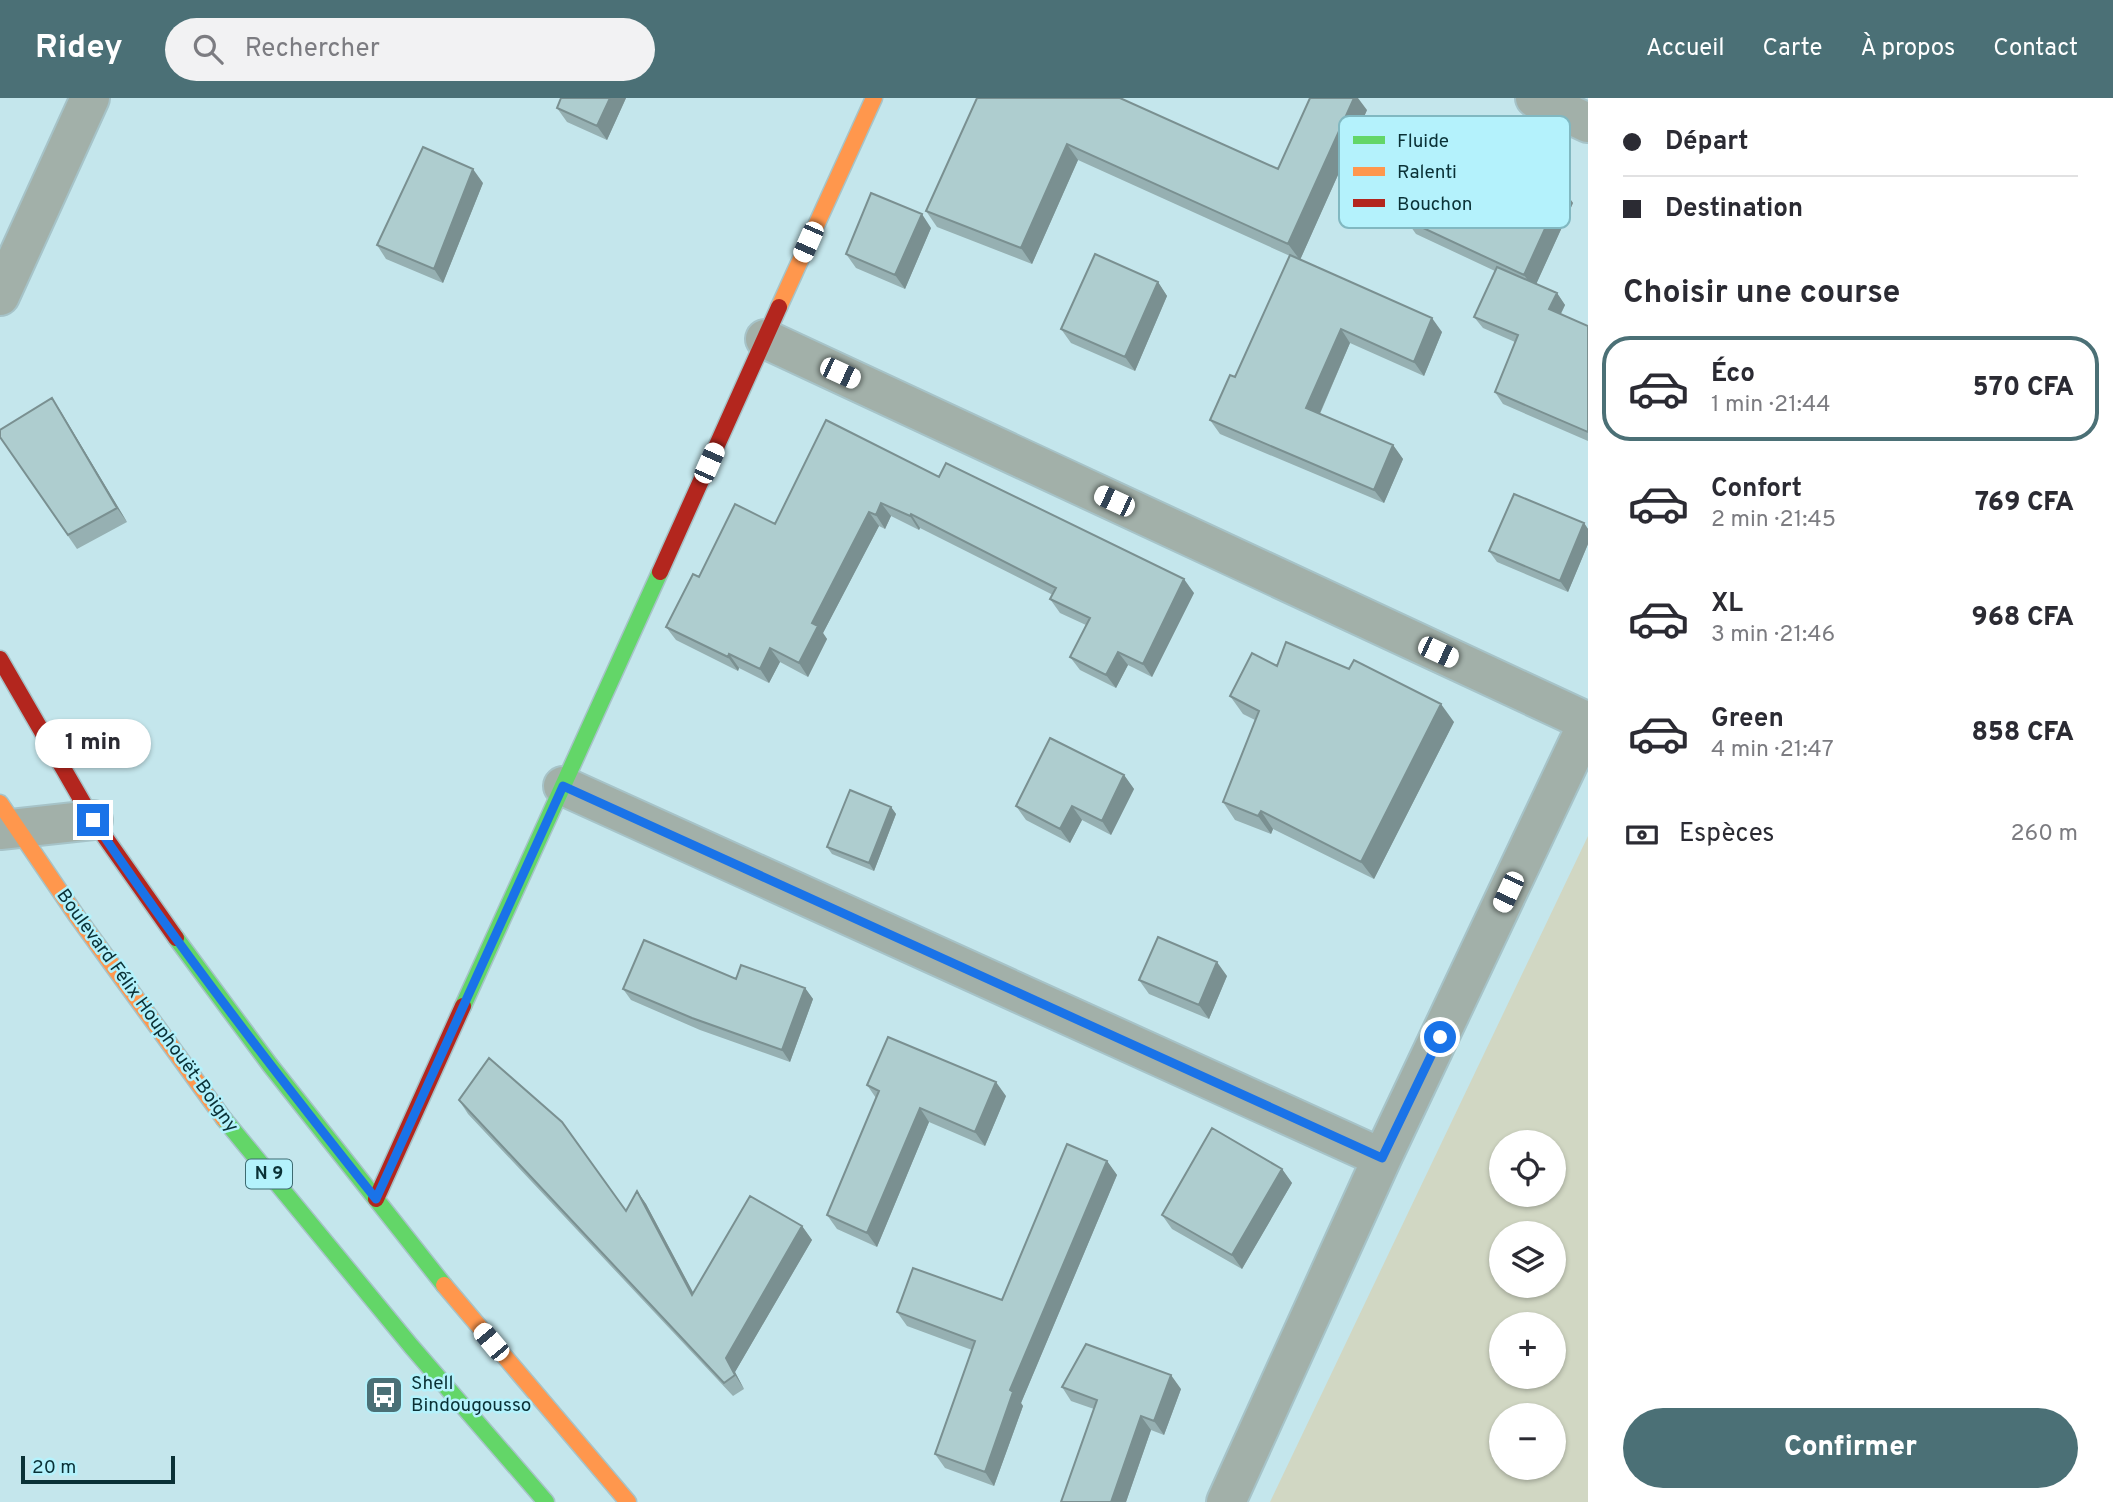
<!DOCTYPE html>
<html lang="fr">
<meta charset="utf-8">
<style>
:root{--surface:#fff;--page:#f2f2f3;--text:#2b2b33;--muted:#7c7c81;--line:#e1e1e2;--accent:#4b7076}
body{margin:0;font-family:Overpass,sans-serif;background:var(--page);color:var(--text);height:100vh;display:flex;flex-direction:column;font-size:26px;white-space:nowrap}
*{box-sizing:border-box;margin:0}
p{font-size:23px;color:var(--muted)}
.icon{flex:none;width:38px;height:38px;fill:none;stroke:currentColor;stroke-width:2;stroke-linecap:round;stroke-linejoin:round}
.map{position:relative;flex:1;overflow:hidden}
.drawer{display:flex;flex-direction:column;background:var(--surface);width:525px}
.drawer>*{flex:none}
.guide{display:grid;align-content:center;height:154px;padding:0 35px;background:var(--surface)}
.buttons{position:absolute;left:1489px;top:1032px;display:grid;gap:14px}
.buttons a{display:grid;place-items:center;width:77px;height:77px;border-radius:50%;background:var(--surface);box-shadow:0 2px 5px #0004;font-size:35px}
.scale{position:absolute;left:21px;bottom:18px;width:154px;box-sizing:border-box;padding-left:7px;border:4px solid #0a3136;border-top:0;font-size:19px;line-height:24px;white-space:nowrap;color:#0a3136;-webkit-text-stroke:5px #b4f2fc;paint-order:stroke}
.end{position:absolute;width:32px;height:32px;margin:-16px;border:9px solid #1a73e8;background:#fff;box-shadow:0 0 0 4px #fff}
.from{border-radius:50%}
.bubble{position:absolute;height:49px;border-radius:24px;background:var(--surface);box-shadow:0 2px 5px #0004;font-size:23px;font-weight:800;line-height:49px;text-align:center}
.car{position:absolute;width:21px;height:42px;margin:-21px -10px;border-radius:9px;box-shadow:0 0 5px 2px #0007;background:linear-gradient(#fff 24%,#345 0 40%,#fff 0 76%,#345 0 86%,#fff 0)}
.guide b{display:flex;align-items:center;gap:24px;height:66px;font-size:26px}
.guide b+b{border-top:2px solid var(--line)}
.guide i{width:18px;height:18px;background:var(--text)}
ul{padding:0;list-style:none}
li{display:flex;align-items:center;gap:21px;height:105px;margin:0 14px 10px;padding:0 21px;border:4px solid transparent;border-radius:28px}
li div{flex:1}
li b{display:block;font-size:26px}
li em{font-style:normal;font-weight:800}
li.current{border-color:var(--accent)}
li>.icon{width:63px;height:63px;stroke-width:1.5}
h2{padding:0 35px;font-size:32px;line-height:84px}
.pay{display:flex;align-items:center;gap:18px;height:77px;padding:0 35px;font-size:26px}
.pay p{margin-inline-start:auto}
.button{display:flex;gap:14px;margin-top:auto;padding:14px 35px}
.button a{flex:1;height:80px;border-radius:42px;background:var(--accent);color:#fff;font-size:28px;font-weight:800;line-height:80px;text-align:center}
header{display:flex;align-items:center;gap:42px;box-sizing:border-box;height:98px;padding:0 35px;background:var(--accent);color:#fff}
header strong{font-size:33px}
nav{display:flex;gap:38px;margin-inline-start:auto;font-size:24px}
.search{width:490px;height:63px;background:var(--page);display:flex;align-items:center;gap:18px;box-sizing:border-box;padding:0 24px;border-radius:38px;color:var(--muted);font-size:26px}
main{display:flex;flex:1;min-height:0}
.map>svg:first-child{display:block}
.green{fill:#d1d7c3;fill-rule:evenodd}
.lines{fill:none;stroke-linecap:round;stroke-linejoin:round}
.street-casing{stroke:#a6c3c8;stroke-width:42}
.fast-casing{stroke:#a6c3c8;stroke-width:19}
.slow-casing{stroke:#a6c3c8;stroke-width:19}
.jam-casing{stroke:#a6c3c8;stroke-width:19}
.street{stroke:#a2b0a9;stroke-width:38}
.fast{stroke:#63d668;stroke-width:16}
.slow{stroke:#ff974d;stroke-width:16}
.jam{stroke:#b3261e;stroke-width:16}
.wall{fill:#96b0b2}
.shaded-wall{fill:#7a9091}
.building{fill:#aecdcf;stroke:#7a9091;stroke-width:2}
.route{stroke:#1a73e8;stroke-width:9}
.labels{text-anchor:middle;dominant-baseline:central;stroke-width:5;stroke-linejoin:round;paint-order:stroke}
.shield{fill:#b4f2fc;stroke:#3d6b71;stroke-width:2}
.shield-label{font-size:18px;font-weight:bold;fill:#0a3136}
.street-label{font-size:19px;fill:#0a3136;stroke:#b4f2fc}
.poi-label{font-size:19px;fill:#0a3136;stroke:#b4f2fc;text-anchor:start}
.key{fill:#b4f2fc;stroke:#81b8c1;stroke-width:2}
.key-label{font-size:19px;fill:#0a3136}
</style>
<header>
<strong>Ridey</strong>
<div class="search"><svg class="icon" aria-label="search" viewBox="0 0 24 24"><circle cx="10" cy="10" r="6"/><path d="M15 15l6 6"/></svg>Rechercher</div>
<nav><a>Accueil</a><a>Carte</a><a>À propos</a><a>Contact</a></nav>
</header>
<main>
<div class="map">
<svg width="1588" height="1404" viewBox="0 0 1588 1404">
<rect width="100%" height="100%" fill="#c4e6ec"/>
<path class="green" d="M 1588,738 L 1588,1404 L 1270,1404 ZM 1502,1045 L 1554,1045 L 1554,1097 L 1502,1097 ZM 1502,1136 L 1554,1136 L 1554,1188 L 1502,1188 ZM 1502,1227 L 1554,1227 L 1554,1279 L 1502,1279 ZM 1502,1318 L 1554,1318 L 1554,1370 L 1502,1370 Z"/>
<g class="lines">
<defs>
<path id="street" d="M 1535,0 L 1588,25
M 0,198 L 90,0
M 765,241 L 1588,624
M 563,688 L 1382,1060
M 0,732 L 93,722
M 1226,1404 L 1382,1060 L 1588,624"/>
<path id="fast" d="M 176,840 L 270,967 L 444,1187
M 463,908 L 660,474
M 224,1021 L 411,1248 L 546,1404"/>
<path id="slow" d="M 779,209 L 874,0
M 0,705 L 76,817 L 224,1021
M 444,1187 L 628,1404"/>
<path id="jam" d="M 660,474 L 779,209
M 0,561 L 93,722 L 176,840
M 376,1101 L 463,908"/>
</defs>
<use href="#street" class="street-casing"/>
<use href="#fast" class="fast-casing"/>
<use href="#slow" class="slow-casing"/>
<use href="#jam" class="jam-casing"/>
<use href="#street" class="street"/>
<use href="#fast" class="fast"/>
<use href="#slow" class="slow"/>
<use href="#jam" class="jam"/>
</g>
<path class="wall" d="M 561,0 L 626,0 L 607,42 L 567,24 L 557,10 Z
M 977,0 L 1278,71 L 1367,12 L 1300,162 L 1442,234 L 1424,278 L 1350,245 L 1320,316 L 1393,347 L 1403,361 L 1384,405 L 1220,336 L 1210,322 L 1235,279 L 1290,158 L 1078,62 L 1032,166 L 937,129 L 926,113 Z
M 483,85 L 443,185 L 386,161 L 377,147 Z
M 1563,91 L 1573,105 L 1536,186 L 1557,195 L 1565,207 L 1561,216 L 1588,228 L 1588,343 L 1503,306 L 1495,294 L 1515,244 L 1483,230 L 1474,219 L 1495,173 L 1416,136 L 1406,122 Z
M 931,130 L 905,191 L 856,170 L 846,156 Z
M 1158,184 L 1167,198 L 1135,273 L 1071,245 L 1061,231 Z
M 52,300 L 61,314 L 127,424 L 77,451 L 0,339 Z
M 939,379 L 1194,495 L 1152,579 L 1128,567 L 1116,590 L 1080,572 L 1070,559 L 1086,527 L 1060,515 L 1050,501 L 1053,497 L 920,430 L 919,432 L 891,418 L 885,431 L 879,428 L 823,535 L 827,541 L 808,579 L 780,564 L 769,585 L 739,570 L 738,573 L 676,542 L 666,529 L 699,479 L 775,426 Z
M 1584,425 L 1588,431 L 1588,446 L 1568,494 L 1497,464 L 1489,453 Z
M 1277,568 L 1454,624 L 1374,781 L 1273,731 L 1271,736 L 1235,722 L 1223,704 L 1255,622 L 1243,616 L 1230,598 Z
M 1124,677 L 1134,691 L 1111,737 L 1082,722 L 1070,745 L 1026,722 L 1016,708 Z
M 891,709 L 896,716 L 874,773 L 832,756 L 827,749 Z
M 1227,878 L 1209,921 L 1149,896 L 1139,882 Z
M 805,890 L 813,901 L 790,964 L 700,932 L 631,902 L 623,891 Z
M 867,987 L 1006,998 L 985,1048 L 929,1024 L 877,1149 L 837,1131 L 827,1117 L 876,1000 Z
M 459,1002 L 626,1113 L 637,1093 L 646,1106 L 693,1195 L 802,1128 L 812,1142 L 735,1274 L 744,1291 L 733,1298 L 468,1016 Z
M 1107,1063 L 1117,1077 L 1021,1305 L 1023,1308 L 994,1388 L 945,1370 L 935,1356 L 972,1252 L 907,1228 L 897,1214 L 1002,1202 Z
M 1282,1071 L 1292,1085 L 1242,1171 L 1172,1131 L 1162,1117 Z
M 1062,1289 L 1181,1291 L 1164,1337 L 1151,1332 L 1126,1404 L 1061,1404 L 1094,1311 L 1071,1303 Z"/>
<path class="shaded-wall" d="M 610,0 L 626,0 L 607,42 L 597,28 Z
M 1354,0 L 1358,0 L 1367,12 L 1300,162 L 1288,146 Z
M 1067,46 L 1078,62 L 1032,166 L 1021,150 Z
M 473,71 L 483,85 L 443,185 L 434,171 Z
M 1563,91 L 1573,105 L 1534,191 L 1524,177 Z
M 922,116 L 931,130 L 905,191 L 895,177 Z
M 1158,184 L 1167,198 L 1135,273 L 1125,259 Z
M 1557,195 L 1565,207 L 1557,223 L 1549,211 Z
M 1432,220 L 1442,234 L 1424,278 L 1414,264 Z
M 1341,231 L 1350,245 L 1316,324 L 1306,310 Z
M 52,300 L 61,314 L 127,424 L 117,410 Z
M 1393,347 L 1403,361 L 1384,405 L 1374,392 Z
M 881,405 L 891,418 L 885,431 L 876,417 Z
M 869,414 L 879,428 L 823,535 L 827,541 L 808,579 L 799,565 L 812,525 Z
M 911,416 L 920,430 L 919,432 L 910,418 Z
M 1584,425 L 1588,431 L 1588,446 L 1568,494 L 1560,483 Z
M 1184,481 L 1194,495 L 1152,579 L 1143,566 Z
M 770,550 L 780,564 L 769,585 L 760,571 Z
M 1118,554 L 1128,567 L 1116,590 L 1106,577 Z
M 729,556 L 739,570 L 738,573 L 728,559 Z
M 1441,606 L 1454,624 L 1374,781 L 1361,764 Z
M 1124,677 L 1134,691 L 1111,737 L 1102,723 Z
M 1072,708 L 1082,722 L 1070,745 L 1060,731 Z
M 891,709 L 896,716 L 874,773 L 869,765 Z
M 1261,713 L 1273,731 L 1271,736 L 1258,718 Z
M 1217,864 L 1227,878 L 1209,921 L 1199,907 Z
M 805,890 L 813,901 L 790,964 L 782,952 Z
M 996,984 L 1006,998 L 985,1048 L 975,1034 Z
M 920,1010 L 929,1024 L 877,1149 L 867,1135 Z
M 1107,1063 L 1117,1077 L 1021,1305 L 1023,1308 L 994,1388 L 985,1374 L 1010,1292 Z
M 1282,1071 L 1292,1085 L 1242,1171 L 1232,1157 Z
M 637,1093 L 646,1106 L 702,1211 L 692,1197 Z
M 802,1128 L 812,1142 L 735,1274 L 744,1291 L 735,1277 L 726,1260 Z
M 1171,1277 L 1181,1291 L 1164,1337 L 1154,1323 Z
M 1141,1318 L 1151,1332 L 1126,1404 L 1111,1404 Z"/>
<path class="building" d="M 561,0 L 610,0 L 597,28 L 557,10 Z
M 977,0 L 1120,0 L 1278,71 L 1310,0 L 1354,0 L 1288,146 L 1067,46 L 1021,150 L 926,113 Z
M 1445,38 L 1563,91 L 1524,177 L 1406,122 Z
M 423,49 L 473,71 L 434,171 L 377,147 Z
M 871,95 L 922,116 L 895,177 L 846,156 Z
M 1095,156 L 1158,184 L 1125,259 L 1061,231 Z
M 1290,157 L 1432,220 L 1414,264 L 1341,231 L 1306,310 L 1393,347 L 1374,392 L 1210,322 L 1230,277 L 1235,279 Z
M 1497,169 L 1557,195 L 1549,211 L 1588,228 L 1588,334 L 1495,294 L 1518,237 L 1474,219 Z
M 52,300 L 117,410 L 68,437 L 0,339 L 0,332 Z
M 826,322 L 939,379 L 946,365 L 1184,481 L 1143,566 L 1118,554 L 1106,577 L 1070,559 L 1090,520 L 1050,501 L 1056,490 L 911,416 L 910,418 L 881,405 L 876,417 L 869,414 L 812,525 L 818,528 L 799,565 L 770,550 L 760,571 L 729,556 L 728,559 L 666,529 L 693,476 L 699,479 L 735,406 L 775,426 Z
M 1514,396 L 1584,425 L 1560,483 L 1489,453 Z
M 1286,544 L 1349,571 L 1354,562 L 1441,606 L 1361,764 L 1261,713 L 1258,718 L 1223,704 L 1259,613 L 1230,598 L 1252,555 L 1277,568 Z
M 1050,640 L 1124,677 L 1102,723 L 1072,708 L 1060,731 L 1016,708 Z
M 850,692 L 891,709 L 869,765 L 827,749 Z
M 1158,839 L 1217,864 L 1199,907 L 1139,882 Z
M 644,842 L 736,881 L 741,867 L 805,890 L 782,952 L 692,920 L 623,891 Z
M 888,939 L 996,984 L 975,1034 L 920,1010 L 867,1135 L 827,1117 L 879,993 L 867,987 Z
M 489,960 L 562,1024 L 626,1113 L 637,1093 L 692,1197 L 750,1098 L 802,1128 L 726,1260 L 735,1277 L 724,1285 L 459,1002 Z
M 1212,1030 L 1282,1071 L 1232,1157 L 1162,1117 Z
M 1067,1046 L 1107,1063 L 1010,1292 L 1013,1294 L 985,1374 L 935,1356 L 975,1243 L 897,1214 L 913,1170 L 1002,1202 Z
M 1086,1246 L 1171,1277 L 1154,1323 L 1141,1318 L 1111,1404 L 1061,1404 L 1097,1302 L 1062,1289 Z"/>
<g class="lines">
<path class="route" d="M 93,722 C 181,853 278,978 376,1101 L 563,688 L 1382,1060 L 1440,939"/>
</g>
<defs>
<symbol id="bus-square" viewBox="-11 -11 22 22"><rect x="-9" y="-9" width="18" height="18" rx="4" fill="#4b7076" stroke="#b4f2fc"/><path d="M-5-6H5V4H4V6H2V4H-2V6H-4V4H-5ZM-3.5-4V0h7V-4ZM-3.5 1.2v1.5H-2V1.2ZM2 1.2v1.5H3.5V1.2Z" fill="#fff"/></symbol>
</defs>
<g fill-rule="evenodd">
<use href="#bus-square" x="362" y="1275" width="44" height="44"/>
</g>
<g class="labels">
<rect class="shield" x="246" y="1061.5" width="46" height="29" rx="5"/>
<g class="shield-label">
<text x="269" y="1076">N 9</text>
</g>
<g class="street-label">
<text transform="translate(147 913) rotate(54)">Boulevard Félix Houphouët-Boigny</text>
</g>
<g class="poi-label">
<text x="411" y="1286">Shell<tspan x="411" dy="22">Bindougousso</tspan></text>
</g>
</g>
<rect x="1339" y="18" width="231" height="112" rx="10" class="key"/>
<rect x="1353" y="38" width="32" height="8" fill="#63d668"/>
<rect x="1353" y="69" width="32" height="9" fill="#ff974d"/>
<rect x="1353" y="101" width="32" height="8" fill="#b3261e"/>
<g class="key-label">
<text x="1397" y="49">Fluide</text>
<text x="1397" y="80">Ralenti</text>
<text x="1397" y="112">Bouchon</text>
</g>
</svg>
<div class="buttons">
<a><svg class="icon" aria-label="locate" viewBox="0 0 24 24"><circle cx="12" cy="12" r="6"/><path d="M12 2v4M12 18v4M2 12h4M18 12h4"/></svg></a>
<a><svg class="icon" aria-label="layers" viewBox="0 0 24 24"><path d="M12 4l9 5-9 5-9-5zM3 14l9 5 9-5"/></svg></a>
<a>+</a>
<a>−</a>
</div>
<div class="scale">20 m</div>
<i class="end from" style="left:1440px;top:939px"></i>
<i class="end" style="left:93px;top:722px"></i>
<div class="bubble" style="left:35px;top:621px;width:116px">1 min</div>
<i class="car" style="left:808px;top:144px;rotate:204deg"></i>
<i class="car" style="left:840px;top:275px;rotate:115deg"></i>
<i class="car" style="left:709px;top:365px;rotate:24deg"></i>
<i class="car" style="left:1114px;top:403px;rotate:295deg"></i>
<i class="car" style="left:1438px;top:554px;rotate:115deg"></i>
<i class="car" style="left:1508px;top:794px;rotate:205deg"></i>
<i class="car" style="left:491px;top:1244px;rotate:320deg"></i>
</div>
<section class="drawer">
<div class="guide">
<b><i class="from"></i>Départ</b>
<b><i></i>Destination</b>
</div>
<h2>Choisir une course</h2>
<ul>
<li class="current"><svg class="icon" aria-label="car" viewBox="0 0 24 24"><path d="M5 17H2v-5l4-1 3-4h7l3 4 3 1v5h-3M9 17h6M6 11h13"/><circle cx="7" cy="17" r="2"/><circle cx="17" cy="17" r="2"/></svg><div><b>Éco</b><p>1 min · 21:44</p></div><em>570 CFA</em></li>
<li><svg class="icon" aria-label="car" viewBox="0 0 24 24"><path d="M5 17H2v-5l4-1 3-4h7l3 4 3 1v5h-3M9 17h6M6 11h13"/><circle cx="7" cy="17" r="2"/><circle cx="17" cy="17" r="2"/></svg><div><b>Confort</b><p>2 min · 21:45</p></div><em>769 CFA</em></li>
<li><svg class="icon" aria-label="car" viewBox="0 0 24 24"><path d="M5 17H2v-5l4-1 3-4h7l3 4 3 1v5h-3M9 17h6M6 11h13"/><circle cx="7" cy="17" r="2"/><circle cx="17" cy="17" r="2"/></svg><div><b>XL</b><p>3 min · 21:46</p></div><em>968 CFA</em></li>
<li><svg class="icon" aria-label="car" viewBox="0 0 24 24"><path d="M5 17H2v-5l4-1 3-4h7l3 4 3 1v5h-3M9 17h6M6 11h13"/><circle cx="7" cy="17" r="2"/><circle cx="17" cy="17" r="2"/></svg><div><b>Green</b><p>4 min · 21:47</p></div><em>858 CFA</em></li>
</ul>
<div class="pay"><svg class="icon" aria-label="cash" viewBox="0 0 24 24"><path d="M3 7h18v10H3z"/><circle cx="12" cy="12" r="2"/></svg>Espèces<p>260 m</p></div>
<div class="button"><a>Confirmer</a></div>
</section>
</main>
